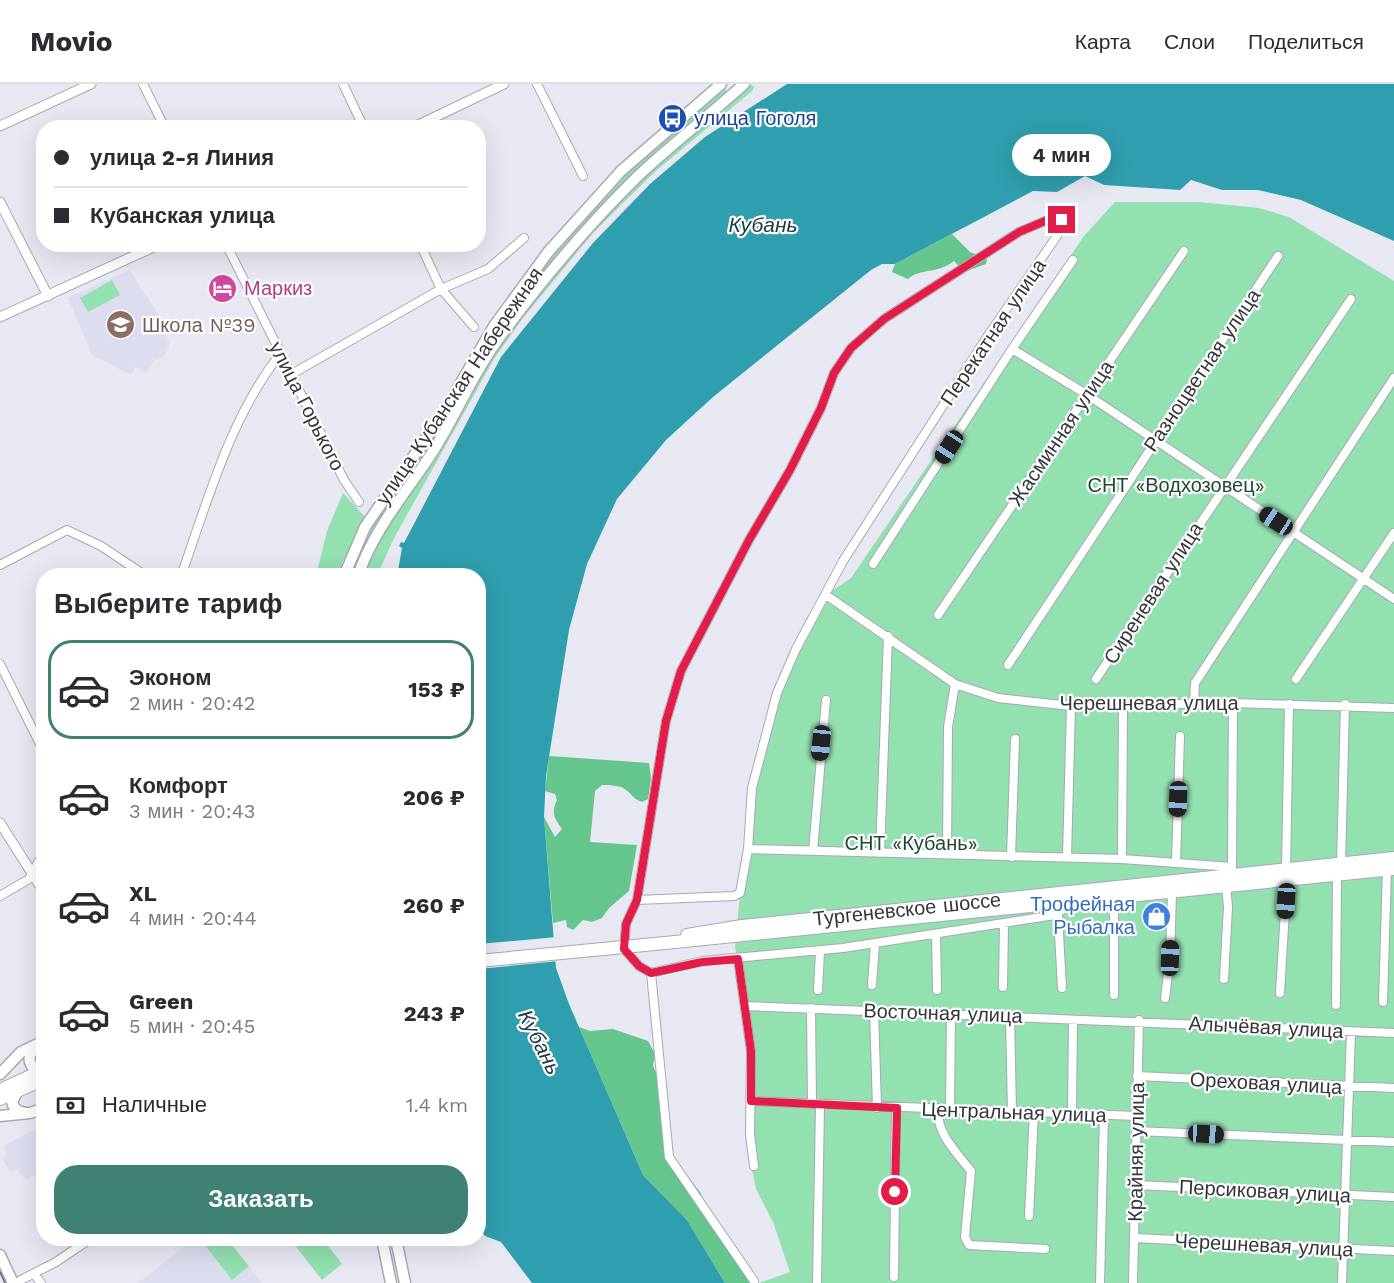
<!DOCTYPE html>
<html lang="ru">
<meta charset="utf-8">
<style>
:root{--surface:#fff;--page:#f2f2f3;--text:#2b2b33;--muted:#7c7c81;--line:#e1e1e2;--accent:#3f8172}
body{margin:0;font-family:"Work Sans",sans-serif;background:var(--page);color:var(--text);height:100vh;display:flex;flex-direction:column;font-size:22px;white-space:nowrap}
*{box-sizing:border-box;margin:0}
p{font-size:20px;color:var(--muted)}
.icon{flex:none;width:33px;height:33px;fill:none;stroke:currentColor;stroke-width:2;stroke-linecap:round;stroke-linejoin:round}
.map{position:relative;flex:1;overflow:hidden}
.details{position:absolute;left:36px;top:484px;width:450px;height:678px;display:flex;flex-direction:column;background:var(--surface);border-radius:24px;box-shadow:0 6px 24px #0002}
.details>*{flex:none}
.hud{position:absolute;left:36px;top:36px;width:450px;height:132px;border-radius:24px;box-shadow:0 6px 24px #0002;display:grid;align-content:center;height:132px;padding:0 18px;background:var(--surface)}
.end{position:absolute;width:27px;height:27px;margin:-14px;border:8px solid #e11d48;background:#fff;box-shadow:0 0 0 3px #fff}
.from{border-radius:50%}
.bubble{position:absolute;height:42px;border-radius:21px;background:var(--surface);box-shadow:0 6px 24px #0002;font-size:20px;font-weight:700;line-height:42px;text-align:center}
.car{position:absolute;width:18px;height:36px;margin:-18px -9px;border-radius:8px;box-shadow:0 0 4px 2px #0007;background:linear-gradient(#222 24%,#8ab4d8 0 40%,#222 0 76%,#8ab4d8 0 86%,#222 0)}
.hud b{display:flex;align-items:center;gap:21px;height:57px;font-size:22px}
.hud b+b{border-top:2px solid var(--line)}
.hud i{width:15px;height:15px;background:var(--text)}
ul{padding:0;list-style:none}
li{display:flex;align-items:center;gap:18px;height:99px;margin:0 12px 9px;padding:0 6px;border:3px solid transparent;border-radius:24px}
li div{flex:1}
li b{display:block;font-size:22px}
li em{font-style:normal;font-weight:700}
li.on{border-color:var(--accent)}
li>.icon{width:54px;height:54px;stroke-width:1.5}
h2{padding:0 18px;font-size:27px;line-height:72px}
.pay{display:flex;align-items:center;gap:15px;height:66px;padding:0 18px;font-size:22px}
.pay p{margin-inline-start:auto}
.cta{display:flex;gap:12px;margin-top:auto;padding:12px 18px}
.cta a{flex:1;height:69px;border-radius:24px;background:var(--accent);color:#fff;font-size:24px;font-weight:700;line-height:69px;text-align:center}
header{display:flex;align-items:center;gap:36px;box-sizing:border-box;height:84px;padding:0 30px;background:var(--surface);border-bottom:2px solid var(--line)}
header strong{font-size:28px}
nav{display:flex;gap:33px;margin-inline-start:auto;font-size:21px}
.map>svg:first-child{display:block}
.built{fill:#dcddee}
.green{fill:#93e0b0}
.forest{fill:#64c58d}
.water{fill:#2f9eae}
.pier{fill:#e7e8f2}
.lines{fill:none;stroke-linecap:round;stroke-linejoin:round}
.minor-casing{stroke:#a8a9b3;stroke-width:10}
.tertiary-casing{stroke:#a8a9b3;stroke-width:11}
.secondary-casing{stroke:#a8a9b3;stroke-width:13}
.trunk-casing{stroke:#a8a9b3;stroke-width:14}
.minor{stroke:#fff;stroke-width:8}
.tertiary{stroke:#fff;stroke-width:9}
.secondary{stroke:#fff;stroke-width:10}
.trunk{stroke:#fff;stroke-width:12}
.tram{stroke:#616167;stroke-width:1.5}
.trunk-bridge-casing{stroke:#a8a9b3;stroke-width:14;stroke-linecap:butt}
.trunk-bridge{stroke:#fff;stroke-width:12}
.route{stroke:#e11d48;stroke-width:8}
.labels{text-anchor:middle;dominant-baseline:central;stroke-width:4.5;stroke-linejoin:round;paint-order:stroke}
.transit-label{font-size:20px;fill:#164399;stroke:#fff;text-anchor:start}
.hotel-label{font-size:20px;fill:#b23c85;stroke:#fff;text-anchor:start}
.education-label{font-size:20px;fill:#785e54;stroke:#fff;text-anchor:start}
.street-label{font-size:20px;fill:#36363a;stroke:#fff}
.park-label{font-size:20px;fill:#214932;stroke:#fff}
.shop-label{font-size:20px;fill:#366cbe;stroke:#fff;text-anchor:end}
.water-label{font-size:21px;font-style:italic;fill:#233b3f;stroke:#fff}
</style>
<header>
<strong>Movio</strong>
<nav><a>Карта</a><a>Слои</a><a>Поделиться</a></nav>
</header>
<div class="map">
<svg width="1394" height="1199" viewBox="0 0 1394 1199">
<rect width="100%" height="100%" fill="#e7e8f2"/>
<path class="built" d="M 129,186 L 163,237 L 162,244 L 170,260 L 165,271 L 153,278 L 146,289 L 135,283 L 131,291 L 92,271 L 68,214 Z
M 43,1042 L 43,1103 L 33,1091 L 26,1096 L 17,1085 L 10,1088 L 2,1075 L 7,1070 L 3,1062 Z
M 194,1155 L 200,1155 L 232,1195 L 249,1182 L 262,1199 L 138,1199 Z"/>
<path class="green" d="M 751,1 L 754,3 L 752,7 L 657,86 L 622,120 L 593,149 L 523,234 L 494,275 L 393,456 L 377,492 L 362,492 L 372,466 L 498,261 L 591,146 L 662,76 Z
M 725,5 L 728,9 L 684,48 L 536,201 L 354,492 L 348,492 L 366,450 L 492,251 L 536,189 L 617,97 Z
M 1115,118 L 1199,118 L 1259,124 L 1289,133 L 1394,197 L 1394,1199 L 759,1199 L 790,1188 L 773,1138 L 756,1105 L 752,1085 L 746,922 L 735,863 L 750,706 L 788,571 L 807,533 L 826,511 L 851,494 L 1084,152 Z
M 112,196 L 120,211 L 88,228 L 80,214 Z
M 343,409 L 366,434 L 342,479 L 339,492 L 316,492 L 327,447 Z
M 200,1155 L 227,1155 L 249,1182 L 232,1196 Z
M 290,1155 L 323,1155 L 342,1180 L 322,1196 Z"/>
<path class="forest" d="M 952,150 L 970,168 L 987,175 L 986,180 L 964,188 L 954,177 C 938,190 920,184 908,195 L 892,188 L 895,180 Z
M 549,672 L 649,679 L 651,694 L 648,715 L 642,718 C 633,715 633,711 626,706 C 620,701 609,701 602,701 L 595,707 L 590,758 L 637,761 L 629,807 L 609,824 L 602,834 L 592,838 L 583,836 L 573,846 L 567,843 L 566,836 L 553,839 L 544,733 L 555,753 L 562,745 C 554,734 551,728 557,716 L 555,710 L 545,707 Z
M 579,943 L 590,947 L 613,945 L 648,957 L 655,970 L 653,982 L 659,995 L 664,1063 L 700,1108 L 707,1127 L 753,1199 L 725,1199 L 687,1136 L 643,1091 Z"/>
<path class="water" d="M 787,0 L 1394,0 L 1394,157 L 1301,116 L 1258,106 L 1222,106 L 1191,96 L 1180,106 L 1104,101 L 1085,92 L 1057,108 L 1033,107 L 895,180 L 882,180 L 871,186 L 713,313 L 666,356 L 617,415 L 587,480 L 569,546 L 546,692 L 544,733 L 556,884 L 569,920 L 643,1091 L 687,1136 L 725,1199 L 532,1199 L 501,1158 L 485,1152 L 479,1143 L 478,492 L 397,492 L 402,464 L 399,462 L 401,458 L 404,459 L 501,273 L 593,159 L 650,100 L 705,53 Z"/>
<path class="pier" d="M 557,853 L 559,877 L 479,885 L 479,860 Z"/>
<g class="lines">
<defs>
<path id="minor" d="M 143,0 L 165,44
M 343,0 L 364,44
M 537,0 L 583,92
M 226,160 L 344,396 L 359,418
M 420,160 L 441,205 L 474,243
M 1012,265 L 1086,310 L 1394,515
M 290,291 L 441,205 L 488,185 L 524,154
M 873,480 L 1012,265 L 1073,176
M 0,481 L 67,446 L 101,462 L 146,492
M 181,492 C 208,416 230,334 280,270
M 826,511 L 955,600 L 998,614 L 1071,622 L 1233,619 L 1394,624
M 938,531 L 1184,167
M 0,580 L 44,668
M 1008,581 L 1278,172
M 1096,595 L 1351,215
M 1296,595 L 1394,449
M 1194,619 L 1195,599 L 1394,294
M 748,765 L 1122,775 L 1232,783 L 1233,619
M 813,767 L 826,616
M 880,769 L 888,552
M 947,771 L 948,643 L 955,600
M 1011,773 L 1015,655
M 1067,773 L 1071,622
M 1122,775 L 1123,623
M 1176,779 L 1180,652
M 1341,781 L 1345,620
M 1286,786 L 1289,620
M 0,812 L 29,795 L 44,768
M 637,816 L 734,812 L 740,809 L 748,765 L 752,704 L 777,609 L 796,565 L 843,477 L 989,250 L 1057,152 L 1062,136 L 1052,134 L 1019,148 L 884,235 L 851,264 L 834,289 L 821,324 L 790,386 L 749,456 L 681,587 L 666,637 L 637,816 L 626,840 L 624,865 L 639,882 L 651,889
M 1058,831 L 1062,904
M 936,850 L 937,906
M 738,875 L 751,967 L 750,1051 L 754,1082
M 651,889 L 702,877 L 843,864 L 1055,831 L 1063,825 L 1062,819
M 651,889 L 669,1073 L 754,1197
M 1224,895 L 1228,823 L 1226,802
M 872,901 L 875,860
M 1003,903 L 1004,839
M 818,906 L 820,867
M 1280,909 L 1287,794
M 1114,911 L 1114,813
M 1165,914 L 1170,874 L 1172,809
M 1383,918 L 1387,785
M 1336,921 L 1337,791
M 746,922 L 1394,949
M 811,924 L 812,1020
M 874,926 L 877,1024
M 1010,931 L 1012,1028
M 1137,992 L 1394,1004
M 751,1017 L 1136,1032
M 938,1025 C 936,1049 957,1069 971,1087 L 965,1153 L 969,1161 L 1045,1165
M 950,1025 L 951,929
M 1072,1030 L 1073,936
M 1136,1047 L 1394,1058
M 1135,1101 L 1394,1113
M 1029,1132 L 1034,1028
M 1135,1154 L 1394,1167
M 34,1190 L 41,1199
M 894,1193 L 896,1024
M 15,1199 L 56,1178 L 90,1155
M 817,1199 L 820,1021
M 1100,1199 L 1104,1032
M 1133,1199 L 1139,936
M 1342,1199 L 1351,948"/>
<path id="tertiary" d="M 0,42 L 91,0
M 412,44 L 504,0
M 0,118 L 48,212
M 0,233 L 160,160
M 0,739 L 44,808"/>
<path id="secondary" d="M 344,492 L 365,443 L 444,328 L 494,242 L 549,167 L 621,87 L 721,0
M 358,492 C 373,447 404,411 430,372 C 455,334 472,290 499,254 C 541,197 587,142 638,92 C 672,60 710,31 744,0
M 36,963 C 28,971 27,977 35,986 L 44,986
M 0,990 L 21,968 L 44,957
M 17,1008 L 12,1018 C 14,1026 19,1028 27,1029
M 0,1032 L 30,1029 L 44,1024
M 382,1155 L 391,1199
M 396,1155 L 405,1199
M 0,1171 L 13,1199"/>
<path id="trunk" d="M 687,851 L 742,842 L 1394,774
M 665,859 L 1394,785
M 0,1006 L 37,989
M 0,1015 L 44,995"/>
</defs>
<use href="#minor" class="minor-casing"/>
<use href="#tertiary" class="tertiary-casing"/>
<use href="#secondary" class="secondary-casing"/>
<use href="#trunk" class="trunk-casing"/>
<use href="#minor" class="minor"/>
<use href="#tertiary" class="tertiary"/>
<use href="#secondary" class="secondary"/>
<use href="#trunk" class="trunk"/>
<path class="tram" d="M 0,1188 L 5,1199"/>
<defs>
<path id="trunk-bridge" d="M 478,877 L 665,859"/>
</defs>
<use href="#trunk-bridge" class="trunk-bridge-casing"/>
<use href="#trunk-bridge" class="trunk-bridge"/>
</g>
<g class="lines">
<path class="route" d="M 895,1108 L 897,1024 L 751,1017 L 751,967 L 738,875 L 702,878 L 651,889 L 639,882 L 624,865 L 626,840 L 637,816 L 666,637 L 681,587 L 749,456 L 790,386 L 821,324 L 834,289 L 851,264 L 884,235 L 1019,148 L 1052,134 L 1062,136"/>
</g>
<defs>
<symbol id="bus-disc" viewBox="-11 -11 22 22"><circle r="9.5" fill="#1a4fb4" stroke="#fff"/><path d="M-5-6H5V4H4V6H2V4H-2V6H-4V4H-5ZM-3.5-4V0h7V-4ZM-3.5 1.2v1.5H-2V1.2ZM2 1.2v1.5H3.5V1.2Z" fill="#fff"/></symbol>
<symbol id="hotel-disc" viewBox="-11 -11 22 22"><circle r="9.5" fill="#d1479c" stroke="#fff"/><path d="M-6-4.5h1.5V1H6V5H4.5V3h-9V5H-6ZM-4 0a1.8 1.8 0 1 1 3.6 0ZM.5 0V-2.5h3Q6-2.5 6 0Z" fill="#fff"/></symbol>
<symbol id="school-disc" viewBox="-11 -11 22 22"><circle r="9.5" fill="#8d6e63" stroke="#fff"/><path d="M0-5L7-2L0 1L-7-2ZM-4 1L0 2.5L4 1V4Q0 6-4 4Z" fill="#fff"/></symbol>
<symbol id="shop-disc" viewBox="-11 -11 22 22"><circle r="9.5" fill="#3f7fe0" stroke="#fff"/><path d="M-5-2.5h2.3a2.7 3.5 0 0 1 5.4 0H5L5.5 6h-11ZM-1.5-2.5h3a1.5 2.3 0 0 0-3 0Z" fill="#fff"/></symbol>
</defs>
<g fill-rule="evenodd">
<use href="#bus-disc" x="656" y="18" width="33" height="33"/>
<use href="#hotel-disc" x="206" y="188" width="33" height="33"/>
<use href="#school-disc" x="104" y="224" width="33" height="33"/>
<use href="#shop-disc" x="1140" y="816" width="33" height="33"/>
</g>
<g class="labels">
<g class="transit-label">
<text x="694" y="34">улица Гоголя</text>
</g>
<g class="hotel-label">
<text x="244" y="204">Маркиз</text>
</g>
<g class="education-label">
<text x="142" y="241">Школа №39</text>
</g>
<g class="street-label">
<text transform="translate(993 248) rotate(-56)">Перекатная улица</text>
<text transform="translate(1202 286) rotate(-56)">Разноцветная улица</text>
<text transform="translate(459 302) rotate(-56)">улица Кубанская Набережная</text>
<text transform="translate(307 322) rotate(63)">улица Горького</text>
<text transform="translate(1061 349) rotate(-56)">Жасминная улица</text>
<text transform="translate(1153 509) rotate(-57)">Сиреневая улица</text>
<text x="1149" y="619">Черешневая улица</text>
<text transform="translate(907 825) rotate(-6)">Тургеневское шоссе</text>
<text transform="translate(943 929) rotate(2)">Восточная улица</text>
<text transform="translate(1266 943) rotate(3)">Алычёвая улица</text>
<text transform="translate(1266 999) rotate(3)">Ореховая улица</text>
<text transform="translate(1014 1028) rotate(2)">Центральная улица</text>
<text transform="translate(1136 1068) rotate(-89)">Крайняя улица</text>
<text transform="translate(1265 1107) rotate(3)">Персиковая улица</text>
<text transform="translate(1264 1161) rotate(3)">Черешневая улица</text>
</g>
<g class="park-label">
<text x="1176" y="401">СНТ «Водхозовец»</text>
<text x="911" y="759">СНТ «Кубань»</text>
</g>
<g class="shop-label">
<text x="1135" y="820">Трофейная<tspan x="1135" dy="23">Рыбалка</tspan></text>
</g>
<g class="water-label">
<text x="763" y="140">Кубань</text>
<text transform="translate(540 958) rotate(63)">Кубань</text>
</g>
</g>
</svg>
<i class="end from" style="left:895px;top:1108px"></i>
<i class="end" style="left:1062px;top:136px"></i>
<div class="bubble" style="left:1012px;top:50px;width:99px">4 мин</div>
<i class="car" style="left:949px;top:363px;rotate:213deg"></i>
<i class="car" style="left:1276px;top:437px;rotate:303deg"></i>
<i class="car" style="left:821px;top:659px;rotate:186deg"></i>
<i class="car" style="left:1178px;top:715px;rotate:182deg"></i>
<i class="car" style="left:1286px;top:817px;rotate:184deg"></i>
<i class="car" style="left:1170px;top:874px;rotate:2deg"></i>
<i class="car" style="left:1206px;top:1050px;rotate:93deg"></i>
<div class="hud">
<b><i class="from"></i>улица 2-я Линия</b>
<b><i></i>Кубанская улица</b>
</div>
<section class="details">
<h2>Выберите тариф</h2>
<ul>
<li class="on"><svg class="icon" aria-label="car" viewBox="0 0 24 24"><path d="M5 17H2v-5l4-1 3-4h7l3 4 3 1v5h-3M9 17h6M6 11h13"/><circle cx="7" cy="17" r="2"/><circle cx="17" cy="17" r="2"/></svg><div><b>Эконом</b><p>2 мин · 20:42</p></div><em>153 ₽</em></li>
<li><svg class="icon" aria-label="car" viewBox="0 0 24 24"><path d="M5 17H2v-5l4-1 3-4h7l3 4 3 1v5h-3M9 17h6M6 11h13"/><circle cx="7" cy="17" r="2"/><circle cx="17" cy="17" r="2"/></svg><div><b>Комфорт</b><p>3 мин · 20:43</p></div><em>206 ₽</em></li>
<li><svg class="icon" aria-label="car" viewBox="0 0 24 24"><path d="M5 17H2v-5l4-1 3-4h7l3 4 3 1v5h-3M9 17h6M6 11h13"/><circle cx="7" cy="17" r="2"/><circle cx="17" cy="17" r="2"/></svg><div><b>XL</b><p>4 мин · 20:44</p></div><em>260 ₽</em></li>
<li><svg class="icon" aria-label="car" viewBox="0 0 24 24"><path d="M5 17H2v-5l4-1 3-4h7l3 4 3 1v5h-3M9 17h6M6 11h13"/><circle cx="7" cy="17" r="2"/><circle cx="17" cy="17" r="2"/></svg><div><b>Green</b><p>5 мин · 20:45</p></div><em>243 ₽</em></li>
</ul>
<div class="pay"><svg class="icon" aria-label="cash" viewBox="0 0 24 24"><path d="M3 7h18v10H3z"/><circle cx="12" cy="12" r="2"/></svg>Наличные<p>1.4 km</p></div>
<div class="cta"><a>Заказать</a></div>
</section>
</div>
